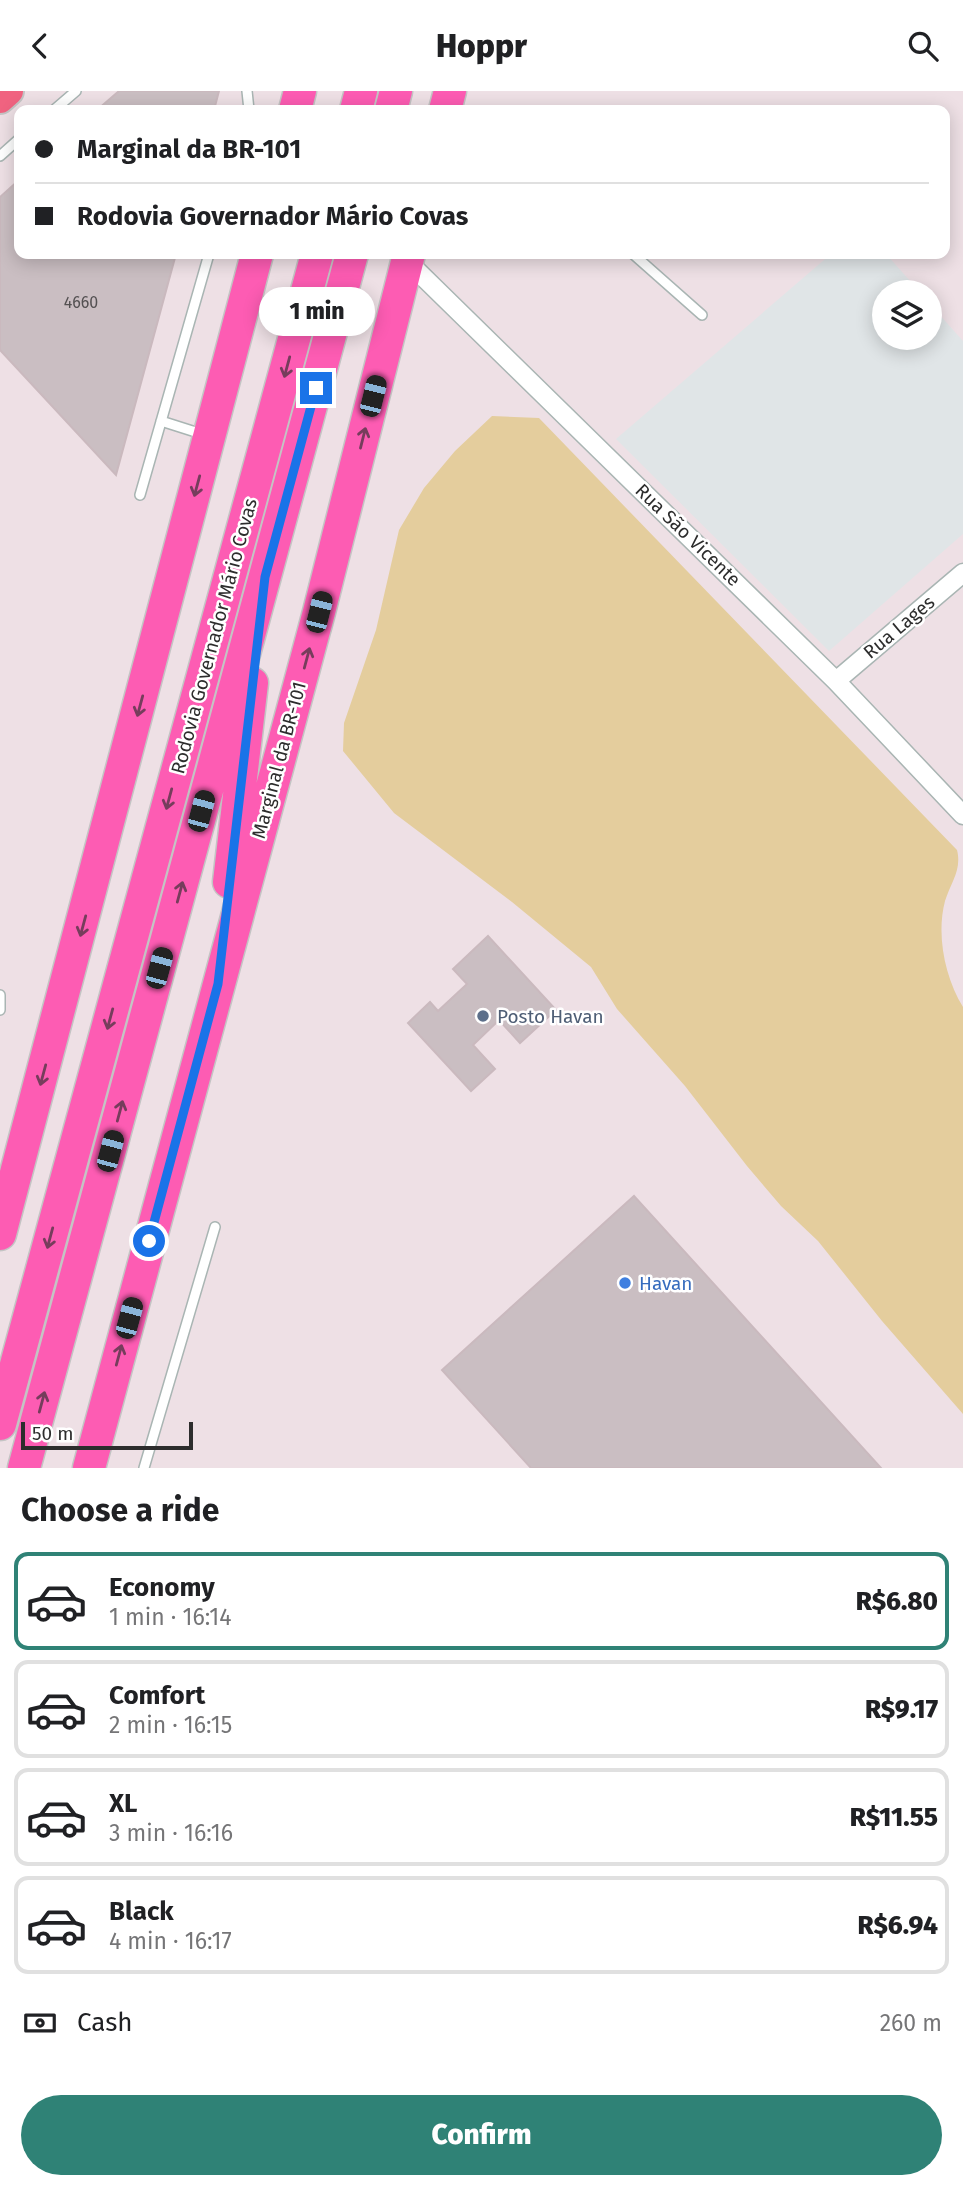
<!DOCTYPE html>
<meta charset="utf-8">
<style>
:root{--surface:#fff;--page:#f6f6f6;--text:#202124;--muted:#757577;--line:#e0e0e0;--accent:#2f8276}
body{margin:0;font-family:"Fira Sans",sans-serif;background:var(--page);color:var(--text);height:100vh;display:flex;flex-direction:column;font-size:26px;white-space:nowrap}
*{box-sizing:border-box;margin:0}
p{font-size:23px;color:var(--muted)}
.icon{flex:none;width:38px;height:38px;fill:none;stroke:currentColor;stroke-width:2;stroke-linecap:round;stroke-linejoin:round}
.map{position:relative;height:1377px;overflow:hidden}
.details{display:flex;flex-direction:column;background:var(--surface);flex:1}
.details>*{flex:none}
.guide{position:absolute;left:14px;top:14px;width:936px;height:154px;border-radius:14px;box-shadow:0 4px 18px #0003;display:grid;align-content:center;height:154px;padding:0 21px;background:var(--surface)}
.tools{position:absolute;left:872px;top:189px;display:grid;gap:14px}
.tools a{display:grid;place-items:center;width:70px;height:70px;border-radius:50%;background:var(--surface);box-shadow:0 4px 18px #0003;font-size:35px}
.scale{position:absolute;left:21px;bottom:18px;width:172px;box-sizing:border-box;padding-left:7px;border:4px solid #2d2d2d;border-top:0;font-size:19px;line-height:24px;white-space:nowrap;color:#2d2d2d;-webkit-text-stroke:5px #fff;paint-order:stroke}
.end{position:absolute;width:32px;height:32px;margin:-16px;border:9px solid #1a73e8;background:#fff;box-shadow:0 0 0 4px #fff}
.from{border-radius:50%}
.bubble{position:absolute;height:49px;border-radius:24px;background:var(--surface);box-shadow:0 4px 18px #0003;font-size:23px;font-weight:800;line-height:49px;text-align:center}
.car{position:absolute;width:21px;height:42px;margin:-21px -10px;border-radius:9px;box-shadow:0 0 5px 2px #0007;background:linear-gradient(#222 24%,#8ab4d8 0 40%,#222 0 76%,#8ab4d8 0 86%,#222 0)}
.guide b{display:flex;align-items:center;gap:24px;height:66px;font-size:26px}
.guide b+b{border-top:2px solid var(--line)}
.guide i{width:18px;height:18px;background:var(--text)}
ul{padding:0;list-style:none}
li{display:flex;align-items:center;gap:21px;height:98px;margin:0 14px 10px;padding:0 7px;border:4px solid var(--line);border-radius:14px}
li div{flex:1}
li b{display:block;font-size:26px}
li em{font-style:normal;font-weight:800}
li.selected{border-color:var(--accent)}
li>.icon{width:63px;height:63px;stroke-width:1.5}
h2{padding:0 21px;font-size:32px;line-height:84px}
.pay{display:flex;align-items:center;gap:18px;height:77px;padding:0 21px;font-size:26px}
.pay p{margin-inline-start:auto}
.primary-button{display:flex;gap:14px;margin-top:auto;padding:14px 21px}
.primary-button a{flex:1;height:80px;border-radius:42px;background:var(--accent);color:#fff;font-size:28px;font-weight:800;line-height:80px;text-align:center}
header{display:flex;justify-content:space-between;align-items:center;height:91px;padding:0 21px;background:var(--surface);font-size:32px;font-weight:800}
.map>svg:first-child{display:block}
.industrial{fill:#e0e5e7}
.green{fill:#e4cd9d}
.building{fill:#cabec2;stroke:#cab9be;stroke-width:2}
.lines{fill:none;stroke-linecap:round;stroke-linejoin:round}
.lane-casing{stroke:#a9b5b3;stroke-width:12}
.street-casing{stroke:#a9b5b3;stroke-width:21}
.primary-casing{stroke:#c4c4c4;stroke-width:32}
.highway-casing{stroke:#c4c4c4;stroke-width:35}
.lane{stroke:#fff;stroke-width:9}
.street{stroke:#fff;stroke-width:18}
.primary{stroke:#f06380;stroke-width:28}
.highway{stroke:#fd5cb3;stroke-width:32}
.oneway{stroke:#763d5c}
.route{stroke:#1a73e8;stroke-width:9}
.service-dot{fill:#5c6f8a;stroke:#fff;stroke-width:2.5}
.shop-dot{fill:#3f7fe0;stroke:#fff;stroke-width:2.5}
.labels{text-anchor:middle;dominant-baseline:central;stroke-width:5;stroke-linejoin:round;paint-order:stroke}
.number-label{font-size:16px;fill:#545152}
.street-label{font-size:19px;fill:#2d2d2d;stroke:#fff}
.service-label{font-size:19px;fill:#4e5e75;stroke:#fff;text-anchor:start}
.shop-label{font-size:19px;fill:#366cbe;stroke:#fff;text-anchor:start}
</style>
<header><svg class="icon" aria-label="back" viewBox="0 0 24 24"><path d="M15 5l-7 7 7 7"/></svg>Hoppr<svg class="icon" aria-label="search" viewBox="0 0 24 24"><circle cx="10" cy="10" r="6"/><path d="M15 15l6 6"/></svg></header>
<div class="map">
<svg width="963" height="1377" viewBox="0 0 963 1377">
<rect width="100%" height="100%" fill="#eee0e5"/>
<path class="industrial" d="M 831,163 L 886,163 L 920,201 L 884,201 L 884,247 L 929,247 L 929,212 L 963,250 L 963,443 L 829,560 L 616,348 Z"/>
<path class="green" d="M 492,325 L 539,327 L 957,759 C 962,779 951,791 945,810 C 936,844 945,887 963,916 L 963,1323 L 882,1230 L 818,1150 L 781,1115 L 747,1075 L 685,995 L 617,918 L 591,876 L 512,811 L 394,722 L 343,660 L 344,632 L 376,539 L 399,439 L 424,397 L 455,360 Z"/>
<path class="building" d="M 119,0 L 219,0 L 214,19 L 97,19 Z
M 19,89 L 19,163 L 176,163 L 116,384 L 0,259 L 0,106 Z
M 488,845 L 556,919 L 520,952 L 499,929 L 473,954 L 495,978 L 471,1000 L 408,932 L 430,911 L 438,920 L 467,893 L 453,878 Z
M 634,1105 L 881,1377 L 531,1377 L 442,1279 Z"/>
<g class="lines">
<defs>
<path id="lane" d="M 247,0 L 249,19
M 54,19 L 76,0
M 0,65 L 19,48
M 633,163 L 702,224
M 161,330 L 205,344
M 140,404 L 209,163
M 0,904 L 0,919
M 144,1377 L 215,1136"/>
<path id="street" d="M 407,170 L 836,590 L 963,724
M 836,590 L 963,482"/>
<path id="primary" d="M 0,8 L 9,0"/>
<path id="highway" d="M 295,19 L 300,0
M 356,19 L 361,0
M 391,19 L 396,0
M 445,19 L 450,0
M 229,791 L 252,592
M 0,1143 L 257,163
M 0,1333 L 317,163
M 24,1377 L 352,163
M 89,1377 L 319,521 L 409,163"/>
</defs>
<use href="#lane" class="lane-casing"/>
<use href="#street" class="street-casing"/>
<use href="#primary" class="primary-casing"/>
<use href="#highway" class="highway-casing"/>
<use href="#lane" class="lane"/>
<use href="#street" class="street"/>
<use href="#primary" class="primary"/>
<use href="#highway" class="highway"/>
</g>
<defs><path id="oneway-shaft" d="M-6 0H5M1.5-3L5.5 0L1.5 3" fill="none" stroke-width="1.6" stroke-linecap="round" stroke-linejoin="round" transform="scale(1.75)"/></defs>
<g class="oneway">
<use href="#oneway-shaft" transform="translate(287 276) rotate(105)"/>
<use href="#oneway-shaft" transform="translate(363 347) rotate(-76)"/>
<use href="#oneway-shaft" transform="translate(197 395) rotate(105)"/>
<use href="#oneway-shaft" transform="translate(307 567) rotate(-75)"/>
<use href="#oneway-shaft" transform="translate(140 615) rotate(105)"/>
<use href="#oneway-shaft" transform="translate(169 708) rotate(105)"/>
<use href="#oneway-shaft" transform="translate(180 801) rotate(-75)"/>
<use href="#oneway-shaft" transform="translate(83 835) rotate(105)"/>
<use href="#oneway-shaft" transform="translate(110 928) rotate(105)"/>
<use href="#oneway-shaft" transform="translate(43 984) rotate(105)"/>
<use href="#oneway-shaft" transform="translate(120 1020) rotate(-75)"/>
<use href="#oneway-shaft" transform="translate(50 1147) rotate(105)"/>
<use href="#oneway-shaft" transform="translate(119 1264) rotate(-75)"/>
<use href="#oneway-shaft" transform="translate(42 1311) rotate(-75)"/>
</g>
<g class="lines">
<path class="route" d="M 149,1150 L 218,893 L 265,486 L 316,297"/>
</g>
<circle class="service-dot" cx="483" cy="925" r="7"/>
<circle class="shop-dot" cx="625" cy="1192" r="7"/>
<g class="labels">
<g class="number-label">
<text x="81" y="211">4660</text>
</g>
<g class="street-label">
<text transform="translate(688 444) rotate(44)">Rua São Vicente</text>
<text transform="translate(899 536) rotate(-40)">Rua Lages</text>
<text transform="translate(214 545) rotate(-75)">Rodovia Governador Mário Covas</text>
<text transform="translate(279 669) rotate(-75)">Marginal da BR-101</text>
</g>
<g class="service-label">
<text x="497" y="925">Posto Havan</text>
</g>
<g class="shop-label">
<text x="639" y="1192">Havan</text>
</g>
</g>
</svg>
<div class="tools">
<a><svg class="icon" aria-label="layers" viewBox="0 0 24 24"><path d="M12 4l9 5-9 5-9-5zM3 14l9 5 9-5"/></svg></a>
</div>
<div class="scale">50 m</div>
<i class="end from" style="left:149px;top:1150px"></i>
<i class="end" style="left:316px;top:297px"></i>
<div class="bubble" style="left:259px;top:196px;width:116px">1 min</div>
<i class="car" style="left:373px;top:305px;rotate:14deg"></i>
<i class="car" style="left:319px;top:521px;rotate:14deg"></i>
<i class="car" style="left:201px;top:720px;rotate:15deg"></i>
<i class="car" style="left:159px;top:877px;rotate:15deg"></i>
<i class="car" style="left:110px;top:1060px;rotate:15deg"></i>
<i class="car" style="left:129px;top:1227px;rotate:15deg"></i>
<div class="guide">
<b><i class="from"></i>Marginal da BR-101</b>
<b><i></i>Rodovia Governador Mário Covas</b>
</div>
</div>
<section class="details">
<h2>Choose a ride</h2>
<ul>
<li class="selected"><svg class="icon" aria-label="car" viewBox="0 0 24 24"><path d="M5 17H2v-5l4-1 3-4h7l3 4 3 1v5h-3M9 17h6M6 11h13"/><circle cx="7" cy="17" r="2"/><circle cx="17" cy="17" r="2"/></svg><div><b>Economy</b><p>1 min · 16:14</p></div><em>R$6.80</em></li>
<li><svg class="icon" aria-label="car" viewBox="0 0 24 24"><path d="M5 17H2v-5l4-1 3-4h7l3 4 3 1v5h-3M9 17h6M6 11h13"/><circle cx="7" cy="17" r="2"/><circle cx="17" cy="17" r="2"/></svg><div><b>Comfort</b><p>2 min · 16:15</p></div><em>R$9.17</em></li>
<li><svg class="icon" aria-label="car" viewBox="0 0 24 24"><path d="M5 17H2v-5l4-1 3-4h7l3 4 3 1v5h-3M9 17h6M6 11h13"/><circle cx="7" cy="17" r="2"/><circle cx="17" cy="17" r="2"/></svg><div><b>XL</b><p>3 min · 16:16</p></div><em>R$11.55</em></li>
<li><svg class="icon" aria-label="car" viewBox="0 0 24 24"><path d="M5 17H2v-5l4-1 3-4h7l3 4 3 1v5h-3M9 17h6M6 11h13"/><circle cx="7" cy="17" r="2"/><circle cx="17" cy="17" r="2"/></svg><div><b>Black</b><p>4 min · 16:17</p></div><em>R$6.94</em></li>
</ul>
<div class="pay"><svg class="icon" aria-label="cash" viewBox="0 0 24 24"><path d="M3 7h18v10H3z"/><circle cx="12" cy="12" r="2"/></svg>Cash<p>260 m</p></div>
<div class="primary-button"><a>Confirm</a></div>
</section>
